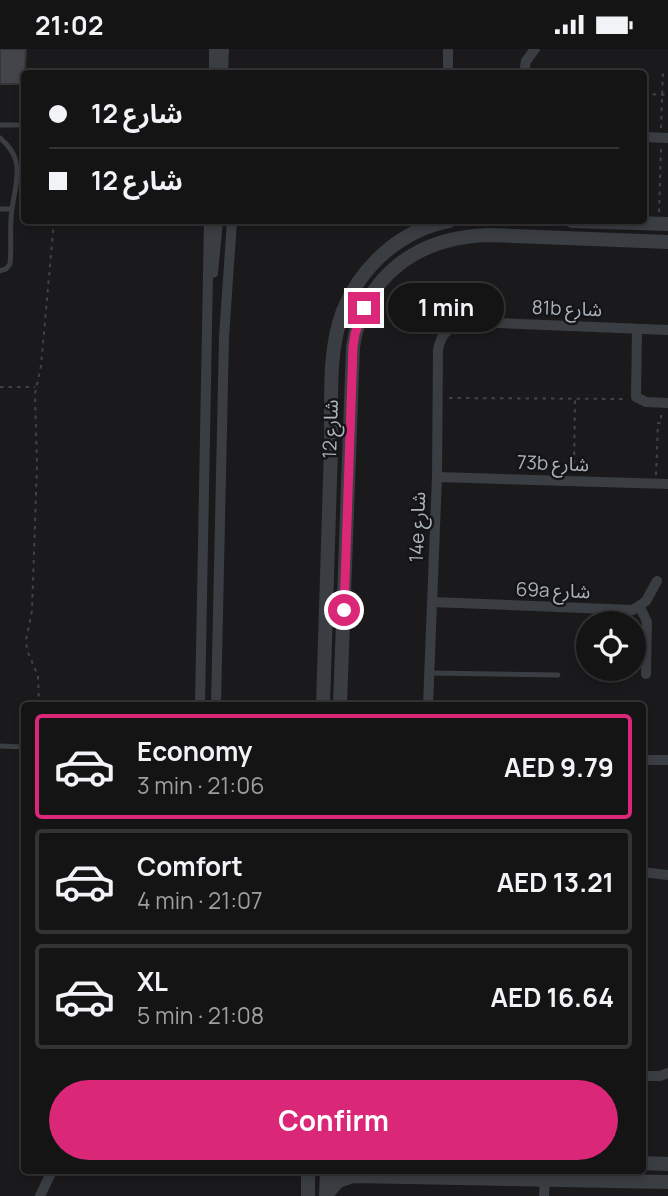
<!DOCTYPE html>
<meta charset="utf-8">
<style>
:root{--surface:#141415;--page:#1d1d1e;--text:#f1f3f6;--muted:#9d9ea0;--line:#333334;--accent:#db2777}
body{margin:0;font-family:Manrope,"Noto Sans Arabic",sans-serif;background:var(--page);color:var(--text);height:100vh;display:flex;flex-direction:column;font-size:26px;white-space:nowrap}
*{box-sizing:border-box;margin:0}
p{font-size:23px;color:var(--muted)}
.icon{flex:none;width:38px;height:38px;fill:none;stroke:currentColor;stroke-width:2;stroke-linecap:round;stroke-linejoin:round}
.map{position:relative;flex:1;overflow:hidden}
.panel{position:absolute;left:21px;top:653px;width:625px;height:472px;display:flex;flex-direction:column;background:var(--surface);border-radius:7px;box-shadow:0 4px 10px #0003,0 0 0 2px var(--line)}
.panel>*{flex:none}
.top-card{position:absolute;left:21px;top:21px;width:626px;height:154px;border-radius:7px;box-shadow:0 4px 10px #0003,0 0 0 2px var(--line);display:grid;align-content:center;height:154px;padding:0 28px;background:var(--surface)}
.controls{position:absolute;left:576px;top:562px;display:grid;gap:14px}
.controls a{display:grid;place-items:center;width:70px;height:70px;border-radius:50%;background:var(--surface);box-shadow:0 4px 10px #0003,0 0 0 2px var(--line);font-size:35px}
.end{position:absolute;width:32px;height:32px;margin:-16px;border:9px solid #db2777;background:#fff;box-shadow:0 0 0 4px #fff}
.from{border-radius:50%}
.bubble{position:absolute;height:49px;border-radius:24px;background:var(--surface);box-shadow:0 4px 10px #0003,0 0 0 2px var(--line);font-size:23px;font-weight:700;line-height:49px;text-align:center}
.top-card b{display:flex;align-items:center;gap:24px;height:66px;font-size:26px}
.top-card b+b{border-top:2px solid var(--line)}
.top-card i{width:18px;height:18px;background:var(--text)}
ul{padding:12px 0 0;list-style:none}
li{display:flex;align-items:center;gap:21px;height:105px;margin:0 14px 10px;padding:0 14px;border:4px solid var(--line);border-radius:7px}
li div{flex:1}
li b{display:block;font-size:26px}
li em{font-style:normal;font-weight:700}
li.selected{border-color:var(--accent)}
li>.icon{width:63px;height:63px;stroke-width:1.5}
.primary-button{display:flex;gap:14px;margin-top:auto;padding:14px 28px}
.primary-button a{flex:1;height:80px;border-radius:42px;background:var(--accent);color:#fff;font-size:28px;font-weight:700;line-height:80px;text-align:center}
.status{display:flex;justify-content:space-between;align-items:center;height:49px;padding:0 35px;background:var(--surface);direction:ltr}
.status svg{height:19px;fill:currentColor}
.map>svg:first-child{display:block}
.building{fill:#44454a;stroke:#343439;stroke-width:2}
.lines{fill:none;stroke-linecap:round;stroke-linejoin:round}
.path{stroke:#404449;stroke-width:2;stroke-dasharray:3.5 5;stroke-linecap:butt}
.service{stroke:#3a3d42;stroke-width:5}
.minor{stroke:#3a3d42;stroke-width:10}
.tertiary{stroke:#3a3d42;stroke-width:14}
.route{stroke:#db2777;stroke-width:9}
.labels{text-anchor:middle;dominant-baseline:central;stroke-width:5;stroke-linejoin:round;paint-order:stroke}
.street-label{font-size:19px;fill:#abb4bd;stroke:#151518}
</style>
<div class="status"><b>21:02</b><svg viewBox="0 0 49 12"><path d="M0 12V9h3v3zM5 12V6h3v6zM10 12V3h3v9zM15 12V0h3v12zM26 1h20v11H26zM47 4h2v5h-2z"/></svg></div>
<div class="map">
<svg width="668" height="1147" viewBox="0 0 668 1147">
<rect width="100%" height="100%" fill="#1a1a1c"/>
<path class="building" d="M 0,0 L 26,0 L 24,35 L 0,35 Z"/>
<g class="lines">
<path class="path" d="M 644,45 L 668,46
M 661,79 L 663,21
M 659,163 L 661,99
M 0,338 L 35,338
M 449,349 L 625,350
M 574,423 L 575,351
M 656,426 L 658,374 L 661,374 L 661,365
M 39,656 L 38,627 L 27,601 L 26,591 L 32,562 L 37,416 L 35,345 L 41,317 L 54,172"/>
<path class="service" d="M 0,76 L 24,76
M 0,89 C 26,111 16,131 12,160 C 9,178 12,197 10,215 L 6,220 L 0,222
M 0,160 L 12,160
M 430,624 L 558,626
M 0,697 L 24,698"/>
<path class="minor" d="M 214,24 L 214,0
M 223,24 L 224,0
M 448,24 L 448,0
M 524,24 L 526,12 L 535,0
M 644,88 L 668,89
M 213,224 L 218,172
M 637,280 L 636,348 L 646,353 L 668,354
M 437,428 L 668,435
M 432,553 L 633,561 L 646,552 L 657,532
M 640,558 L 647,573 L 646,625
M 200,656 L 209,172
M 216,656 L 224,288 L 232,172
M 428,656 L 437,428 L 438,301 C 441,281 454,274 473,273 L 668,281
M 467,656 L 487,656
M 642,711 L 668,711
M 642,823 L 668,826
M 642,1027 L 660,1027 L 668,1024
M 40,1147 L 52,1122
M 544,1147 L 545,1129"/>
<path class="tertiary" d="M 572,172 L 668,175
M 323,656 C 326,571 328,485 331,399 C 332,355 327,304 343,262 C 361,217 401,181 449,172
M 340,656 L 353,298 C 364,226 418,188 489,186 L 668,193
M 642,1114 L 668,1115
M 327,1145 L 338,1132 L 353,1127 L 668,1133
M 326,1146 L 327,1122
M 308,1147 L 308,1122"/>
</g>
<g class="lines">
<path class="route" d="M 344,561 L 353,298 L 355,285 L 364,259"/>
</g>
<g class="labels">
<g class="street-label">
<text transform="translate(567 259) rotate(2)">81b شارع</text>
<text transform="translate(330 380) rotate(-88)">شارع 12</text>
<text transform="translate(553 414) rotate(2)">73b شارع</text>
<text transform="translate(417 478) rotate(-88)">14e شارع</text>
<text transform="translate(553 541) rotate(2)">69a شارع</text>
</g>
</g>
</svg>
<div class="controls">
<a><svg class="icon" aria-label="locate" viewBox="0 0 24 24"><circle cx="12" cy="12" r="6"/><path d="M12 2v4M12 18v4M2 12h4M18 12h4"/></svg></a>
</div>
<i class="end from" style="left:344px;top:561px"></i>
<i class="end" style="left:364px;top:259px"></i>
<div class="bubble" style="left:388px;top:234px;width:116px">1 min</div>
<div class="top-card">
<b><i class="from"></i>شارع 12</b>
<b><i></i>شارع 12</b>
</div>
<section class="panel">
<ul>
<li class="selected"><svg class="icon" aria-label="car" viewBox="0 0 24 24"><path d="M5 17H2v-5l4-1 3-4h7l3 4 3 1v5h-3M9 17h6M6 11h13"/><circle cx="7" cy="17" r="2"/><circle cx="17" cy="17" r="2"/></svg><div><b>Economy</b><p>3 min · 21:06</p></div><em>AED 9.79</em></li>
<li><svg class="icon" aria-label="car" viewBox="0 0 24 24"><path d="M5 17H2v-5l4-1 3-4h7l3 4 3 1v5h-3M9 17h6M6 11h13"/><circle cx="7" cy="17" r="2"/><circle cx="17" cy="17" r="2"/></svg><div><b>Comfort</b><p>4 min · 21:07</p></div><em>AED 13.21</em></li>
<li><svg class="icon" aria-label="car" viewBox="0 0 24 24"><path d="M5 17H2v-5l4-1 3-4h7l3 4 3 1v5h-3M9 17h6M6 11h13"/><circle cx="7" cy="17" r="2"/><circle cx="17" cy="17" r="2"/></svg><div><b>XL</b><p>5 min · 21:08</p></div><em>AED 16.64</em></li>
</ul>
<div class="primary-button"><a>Confirm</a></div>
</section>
</div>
